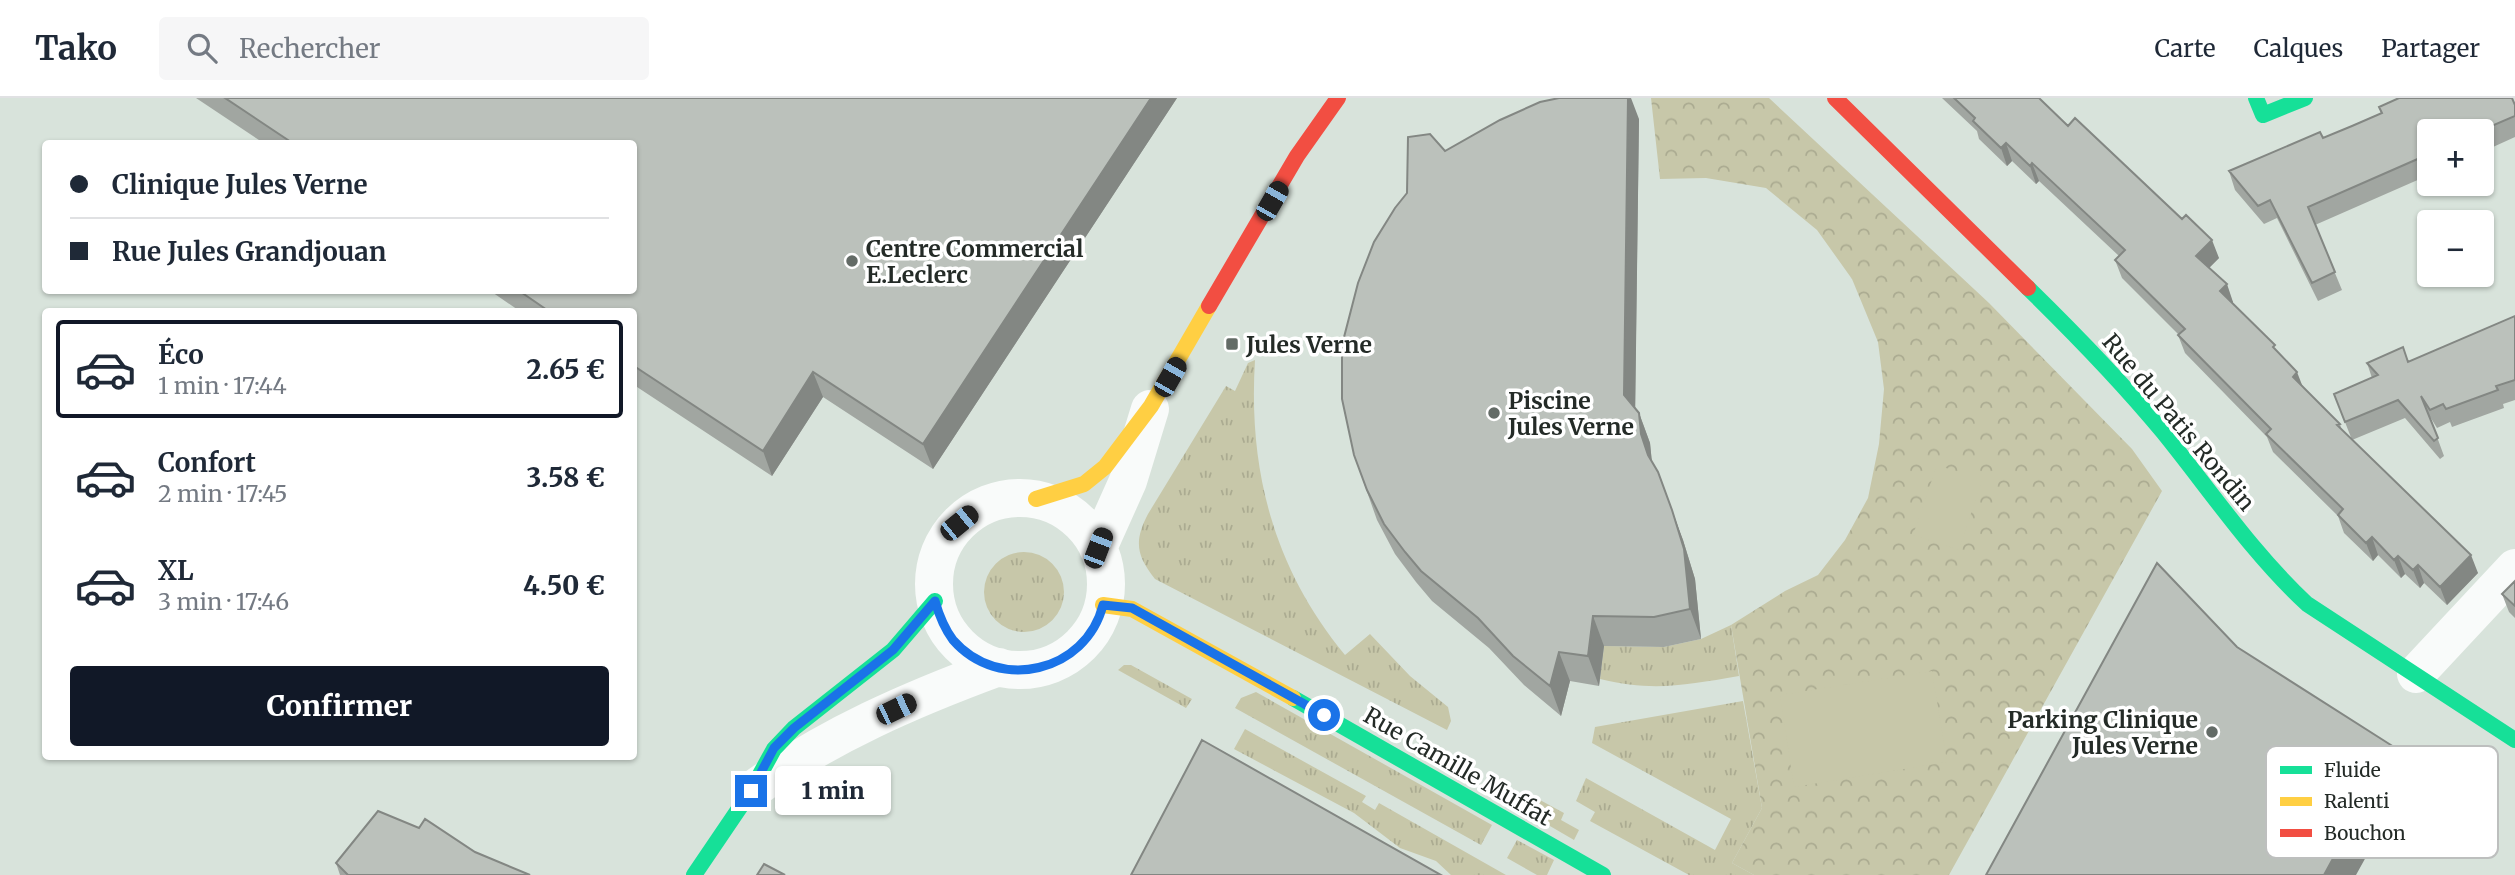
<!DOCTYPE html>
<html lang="fr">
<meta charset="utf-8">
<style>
:root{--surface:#fff;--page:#f6f6f7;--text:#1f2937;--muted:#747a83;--line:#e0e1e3;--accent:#111827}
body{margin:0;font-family:Merriweather,serif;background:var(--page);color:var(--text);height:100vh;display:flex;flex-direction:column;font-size:26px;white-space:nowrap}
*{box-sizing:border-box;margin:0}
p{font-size:23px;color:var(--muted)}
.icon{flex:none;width:38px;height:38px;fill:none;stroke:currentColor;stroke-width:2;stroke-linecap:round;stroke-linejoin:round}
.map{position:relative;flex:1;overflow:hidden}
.sheet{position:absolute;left:42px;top:210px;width:595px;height:452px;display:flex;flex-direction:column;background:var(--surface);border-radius:7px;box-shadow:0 2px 5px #0004}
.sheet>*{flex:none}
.guide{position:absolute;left:42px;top:42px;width:595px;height:154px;border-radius:7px;box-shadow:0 2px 5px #0004;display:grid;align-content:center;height:154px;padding:0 28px;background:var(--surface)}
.buttons{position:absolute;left:2417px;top:21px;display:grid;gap:14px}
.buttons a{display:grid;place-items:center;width:77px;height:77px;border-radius:7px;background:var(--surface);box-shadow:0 2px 5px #0004;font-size:35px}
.end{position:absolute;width:32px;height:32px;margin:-16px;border:9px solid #1a73e8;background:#fff;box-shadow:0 0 0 4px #fff}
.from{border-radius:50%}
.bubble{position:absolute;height:49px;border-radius:7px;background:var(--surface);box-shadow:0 2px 5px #0004;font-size:23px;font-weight:800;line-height:49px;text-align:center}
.car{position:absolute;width:21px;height:42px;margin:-21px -10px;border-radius:9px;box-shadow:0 0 5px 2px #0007;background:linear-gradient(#222 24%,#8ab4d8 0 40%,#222 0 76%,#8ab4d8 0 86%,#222 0)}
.guide b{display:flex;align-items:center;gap:24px;height:66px;font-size:26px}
.guide b+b{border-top:2px solid var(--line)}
.guide i{width:18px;height:18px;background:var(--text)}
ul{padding:12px 0 0;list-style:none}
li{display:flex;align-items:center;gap:21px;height:98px;margin:0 14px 10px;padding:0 14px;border:4px solid transparent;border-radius:7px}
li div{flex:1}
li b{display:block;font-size:26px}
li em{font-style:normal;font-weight:800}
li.active{border-color:var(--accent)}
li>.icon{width:63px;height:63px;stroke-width:1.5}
.cta{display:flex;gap:14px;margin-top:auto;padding:14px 28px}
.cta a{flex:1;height:80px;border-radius:7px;background:var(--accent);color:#fff;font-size:28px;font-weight:800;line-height:80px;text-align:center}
header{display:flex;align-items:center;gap:42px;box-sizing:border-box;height:98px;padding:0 35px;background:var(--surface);border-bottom:2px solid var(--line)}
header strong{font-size:33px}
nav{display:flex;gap:38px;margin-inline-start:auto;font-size:24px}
.search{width:490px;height:63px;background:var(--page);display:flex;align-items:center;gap:18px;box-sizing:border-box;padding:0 24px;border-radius:7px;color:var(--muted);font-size:26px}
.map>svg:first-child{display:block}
.grass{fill:url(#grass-tufts)}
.park{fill:url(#park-crowns)}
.garden{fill:#c7c7a9}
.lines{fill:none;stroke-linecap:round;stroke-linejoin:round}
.street{stroke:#f9fbfa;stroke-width:38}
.fast{stroke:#16e098;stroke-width:16}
.slow{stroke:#ffcf43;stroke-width:16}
.jam{stroke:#f24e42;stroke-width:16}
.wall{fill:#a1a6a1}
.shaded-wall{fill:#838783}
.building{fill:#bbc1bb;stroke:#838783;stroke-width:2}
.route{stroke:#1a73e8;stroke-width:9}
.poi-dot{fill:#636b66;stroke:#fff;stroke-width:2.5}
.labels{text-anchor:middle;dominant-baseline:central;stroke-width:7;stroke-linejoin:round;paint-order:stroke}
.poi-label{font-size:23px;font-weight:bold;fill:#242b27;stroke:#fff;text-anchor:start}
.street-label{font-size:23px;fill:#242b27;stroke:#fff}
.key{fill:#fff;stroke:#bdbfbe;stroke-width:2}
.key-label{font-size:19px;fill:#242b27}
</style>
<header>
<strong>Tako</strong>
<div class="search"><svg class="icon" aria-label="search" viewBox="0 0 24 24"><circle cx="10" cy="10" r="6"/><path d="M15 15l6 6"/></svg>Rechercher</div>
<nav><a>Carte</a><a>Calques</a><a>Partager</a></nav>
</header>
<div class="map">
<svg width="2515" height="777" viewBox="0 0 2515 777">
<defs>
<pattern id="grass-tufts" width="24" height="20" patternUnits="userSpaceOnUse" patternTransform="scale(1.75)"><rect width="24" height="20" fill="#c7c7a9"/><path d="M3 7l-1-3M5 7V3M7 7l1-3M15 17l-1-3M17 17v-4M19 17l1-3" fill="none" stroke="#abab91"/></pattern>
<pattern id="park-crowns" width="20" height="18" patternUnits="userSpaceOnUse" patternTransform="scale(1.75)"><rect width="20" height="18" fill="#c7c7a9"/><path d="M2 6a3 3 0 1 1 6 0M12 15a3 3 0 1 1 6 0" fill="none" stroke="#abab91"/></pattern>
</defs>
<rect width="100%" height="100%" fill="#d8e3db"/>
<path class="grass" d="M 1255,262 C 1248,373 1274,471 1345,557 L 1370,536 L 1410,578 L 1448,609 L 1451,623 L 1447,632 L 1155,481 C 1136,457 1134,443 1148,416 L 1226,288 L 1235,293 L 1248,265 Z
M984 494a40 40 0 1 1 80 0a40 40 0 1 1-80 0Z
M 1731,527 L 1739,578 C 1686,587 1653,594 1600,581 L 1604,548 L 1664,549 L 1701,541 Z
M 1124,567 L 1131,567 L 1192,601 L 1186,610 L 1118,572 Z
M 1256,594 L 1492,727 L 1481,747 L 1235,610 L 1241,600 Z
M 1743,603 L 1762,710 L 1732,765 L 1754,777 L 1689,777 L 1590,723 L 1595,714 L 1576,703 L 1586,680 L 1715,752 L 1731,721 L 1592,645 L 1595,629 Z
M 1245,631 L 1366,698 L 1362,704 L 1375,712 L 1379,705 L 1506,777 L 1451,777 L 1436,763 L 1400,750 L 1354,715 L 1234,651 Z
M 1540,702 L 1564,715 L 1561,722 L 1579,732 L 1574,742 L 1531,717 Z
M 1517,742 L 1554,762 L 1547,777 L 1537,777 L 1507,760 Z"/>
<path class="park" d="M 1651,0 L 1769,0 L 1989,205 L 2132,351 L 2162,393 L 1949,777 L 1754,777 L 1732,765 L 1762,710 L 1731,527 L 1785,493 L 1818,477 L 1845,442 L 1868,400 L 1879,346 L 1884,291 L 1878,244 L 1852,181 L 1817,132 L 1766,90 L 1706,80 L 1660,81 Z"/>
<path class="garden" d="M 1937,367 L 1982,382 L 1959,452 L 1913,437 Z
M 1932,573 L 1947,664 L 1794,689 L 1780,597 Z"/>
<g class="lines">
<path class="street" d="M934 486a86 86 0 1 1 172 0a86 86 0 1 1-172 0Z
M 1098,450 L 1128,383 L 1150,311
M 2416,576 L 2515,470
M 751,693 C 826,638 912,601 999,569"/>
<path class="fast" d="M 2256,0 L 2263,17 L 2305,0
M 2028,190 C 2075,236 2121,283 2163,334 C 2210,392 2252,455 2307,506 L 2515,642
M 1293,600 L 1603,777
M 694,777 L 751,693 L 774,651 L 794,630 L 893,552 L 935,503"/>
<path class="slow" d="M 1036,401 L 1084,386 L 1105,369 L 1151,308 L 1209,208
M 1103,507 L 1132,511 L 1293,600"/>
<path class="jam" d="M 1835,0 L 2028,190
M 1209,208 L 1297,58 L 1338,0"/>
</g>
<path class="wall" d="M 196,0 L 1177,0 L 933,371 L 823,299 L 772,378 L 634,287 L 634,214 L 521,214 L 489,192 L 634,192 L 634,46 L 265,46 Z
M 1942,0 L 2039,0 L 2068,28 L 2219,160 L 2209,170 L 2233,204 L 2232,206 L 2278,254 L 2303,289 L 2340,326 L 2342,333 L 2478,475 L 2447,507 L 2424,485 L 2420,490 L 2405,476 L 2401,480 L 2378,457 L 2373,463 L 2344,435 L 2338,418 L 2273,354 L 2267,339 L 2185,255 L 2178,237 L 2179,237 L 2122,180 L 2115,162 L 2119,158 L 2039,83 L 2036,86 L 2012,63 L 2007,68 L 1979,41 L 1977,33 Z
M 2515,7 L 2515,39 L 2482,54 L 2482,33 L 2429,33 L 2429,77 L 2315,127 L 2342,192 L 2318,203 L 2277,120 L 2264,126 L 2235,92 L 2229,73 L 2323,40 L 2381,15 L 2379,9 Z
M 1639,21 L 1635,310 L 1639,315 L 1650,345 L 1652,364 L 1683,442 L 1695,481 L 1701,541 L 1664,549 L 1604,548 L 1599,588 L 1570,583 L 1561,618 L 1524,587 L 1489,550 L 1432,503 L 1416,484 L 1395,456 L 1377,422 L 1354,357 L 1445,53 Z
M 2515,218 L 2515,302 L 2503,306 L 2504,310 L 2452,329 L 2450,324 L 2437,330 L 2429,317 L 2444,358 L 2440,361 L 2405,320 L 2352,342 L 2334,296 L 2372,280 L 2367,265 L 2408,264 Z
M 2515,483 L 2515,520 L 2509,514 L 2502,496 Z
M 475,754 L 530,777 L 340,777 L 336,765 Z"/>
<path class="shaded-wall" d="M 1151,0 L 1177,0 L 933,371 L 923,346 Z
M 1628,0 L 1631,0 L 1639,21 L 1635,327 L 1624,297 Z
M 2006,45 L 2012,63 L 2007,68 L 2001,50 Z
M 2032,65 L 2039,83 L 2036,86 L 2030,68 Z
M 2212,142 L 2219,160 L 2203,176 L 2196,158 Z
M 2227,186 L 2233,204 L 2226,211 L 2220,193 Z
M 813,274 L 823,299 L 772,378 L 763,353 Z
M 2297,274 L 2304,292 L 2293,279 Z
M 1639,315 L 1650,345 L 1652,366 L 1659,387 L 1641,336 Z
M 1672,412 L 1683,442 L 1695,481 L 1701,541 L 1690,511 Z
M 2372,439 L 2378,457 L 2373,463 L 2366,445 Z
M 2471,457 L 2478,475 L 2447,507 L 2440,489 Z
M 2398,458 L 2405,476 L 2401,480 L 2394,462 Z
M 2418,467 L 2424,485 L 2420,490 L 2413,472 Z
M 1593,518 L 1604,548 L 1599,588 L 1588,558 Z
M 1559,554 L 1570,583 L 1561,618 L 1550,588 Z
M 2394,649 L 2407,685 L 2356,777 L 2324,777 Z"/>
<path class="building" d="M 225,0 L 1151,0 L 923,346 L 813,274 L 763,353 L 634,268 L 634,214 L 550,214 L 518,192 L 634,192 L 634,46 L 294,46 Z
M 1559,0 L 1628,0 L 1624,297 L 1639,315 L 1641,336 L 1648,357 L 1658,374 L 1672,412 L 1684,451 L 1690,511 L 1654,519 L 1593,518 L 1588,558 L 1559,554 L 1550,588 L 1513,558 L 1478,520 L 1421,473 L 1405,454 L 1384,426 L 1367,392 L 1354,357 L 1342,301 L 1342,247 L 1358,185 L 1374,144 L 1395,110 L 1407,95 L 1408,39 L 1430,36 L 1445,53 L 1500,22 L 1540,4 Z
M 1954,0 L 2039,0 L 2068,28 L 2075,20 L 2182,121 L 2186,117 L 2212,142 L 2196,158 L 2227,186 L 2220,193 L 2275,247 L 2273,249 L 2297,274 L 2293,279 L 2340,326 L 2337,327 L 2471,457 L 2440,489 L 2418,467 L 2413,472 L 2398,458 L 2394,462 L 2372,439 L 2366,445 L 2338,417 L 2343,411 L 2266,336 L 2271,331 L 2178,237 L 2185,231 L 2115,162 L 2125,152 L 2032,65 L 2030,68 L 2006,45 L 2001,50 L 1973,23 L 1975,20 Z
M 2399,0 L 2512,0 L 2515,7 L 2515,18 L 2480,33 L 2429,33 L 2429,56 L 2308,109 L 2335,174 L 2312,185 L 2270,102 L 2258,108 L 2229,73 L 2320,34 L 2323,40 L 2352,28 L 2382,15 L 2379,9 Z
M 2515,218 L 2515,282 L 2496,288 L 2498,292 L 2446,311 L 2443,306 L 2430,312 L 2421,298 L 2438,340 L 2434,343 L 2398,302 L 2345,324 L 2334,296 L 2378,277 L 2367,265 L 2403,249 L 2408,264 Z
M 2157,465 L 2237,549 L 2394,649 L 2324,777 L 1986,777 Z
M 2515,483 L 2515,508 L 2502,496 Z
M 1202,642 L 1441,777 L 1131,777 Z
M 378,713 L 419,730 L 425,721 L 475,754 L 530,777 L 348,777 L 336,765 Z
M 764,766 L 785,777 L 757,777 Z"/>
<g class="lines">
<path class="route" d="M 751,693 L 774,650 L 794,630 L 893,552 L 935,503 C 939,517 944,530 953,542 C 999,595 1086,574 1103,507 L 1132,510 L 1324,617"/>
</g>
<g class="poi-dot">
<circle cx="852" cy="163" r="7"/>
<rect x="1225" y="239" width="14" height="14" rx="3.5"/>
<circle cx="1494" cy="315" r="7"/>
<circle cx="2212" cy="634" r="7"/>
</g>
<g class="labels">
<g class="poi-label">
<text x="866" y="150">Centre Commercial<tspan x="866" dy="26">E.Leclerc</tspan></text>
<text x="1246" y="246">Jules Verne</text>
<text x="1508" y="302">Piscine<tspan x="1508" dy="26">Jules Verne</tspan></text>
<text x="2198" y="621" text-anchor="end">Parking Clinique<tspan x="2198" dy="26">Jules Verne</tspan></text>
</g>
<g class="street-label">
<text transform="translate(2179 324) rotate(50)">Rue du Patis Rondin</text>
<text transform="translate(1458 668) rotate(30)">Rue Camille Muffat</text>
</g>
</g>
<rect x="2266" y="648" width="232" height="112" rx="10" class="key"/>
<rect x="2280" y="668" width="32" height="8" fill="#16e098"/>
<rect x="2280" y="699" width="32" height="9" fill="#ffcf43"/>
<rect x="2280" y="731" width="32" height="8" fill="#f24e42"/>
<g class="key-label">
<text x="2324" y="679">Fluide</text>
<text x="2324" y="710">Ralenti</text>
<text x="2324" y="742">Bouchon</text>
</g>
</svg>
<div class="buttons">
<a>+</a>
<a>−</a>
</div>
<i class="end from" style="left:1324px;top:617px"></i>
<i class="end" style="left:751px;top:693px"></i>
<div class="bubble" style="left:775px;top:668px;width:116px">1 min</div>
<i class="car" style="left:1272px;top:103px;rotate:30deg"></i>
<i class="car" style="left:1170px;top:279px;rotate:30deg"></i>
<i class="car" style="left:959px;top:425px;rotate:51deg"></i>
<i class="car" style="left:1098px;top:450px;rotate:21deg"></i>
<i class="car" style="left:896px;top:611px;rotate:64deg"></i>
<div class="guide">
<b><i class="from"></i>Clinique Jules Verne</b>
<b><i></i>Rue Jules Grandjouan</b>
</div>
<section class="sheet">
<ul>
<li class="active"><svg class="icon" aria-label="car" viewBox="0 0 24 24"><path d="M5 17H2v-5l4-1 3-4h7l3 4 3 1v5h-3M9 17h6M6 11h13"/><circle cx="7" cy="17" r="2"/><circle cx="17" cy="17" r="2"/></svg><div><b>Éco</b><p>1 min · 17:44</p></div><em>2.65 €</em></li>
<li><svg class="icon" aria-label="car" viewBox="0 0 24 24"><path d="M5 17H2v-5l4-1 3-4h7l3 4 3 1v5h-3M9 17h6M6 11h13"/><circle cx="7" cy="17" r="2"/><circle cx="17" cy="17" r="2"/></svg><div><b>Confort</b><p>2 min · 17:45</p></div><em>3.58 €</em></li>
<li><svg class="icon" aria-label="car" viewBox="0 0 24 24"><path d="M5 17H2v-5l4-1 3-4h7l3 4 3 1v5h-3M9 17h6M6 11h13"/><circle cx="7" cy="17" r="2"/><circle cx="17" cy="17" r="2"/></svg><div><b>XL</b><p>3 min · 17:46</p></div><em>4.50 €</em></li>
</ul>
<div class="cta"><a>Confirmer</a></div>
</section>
</div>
